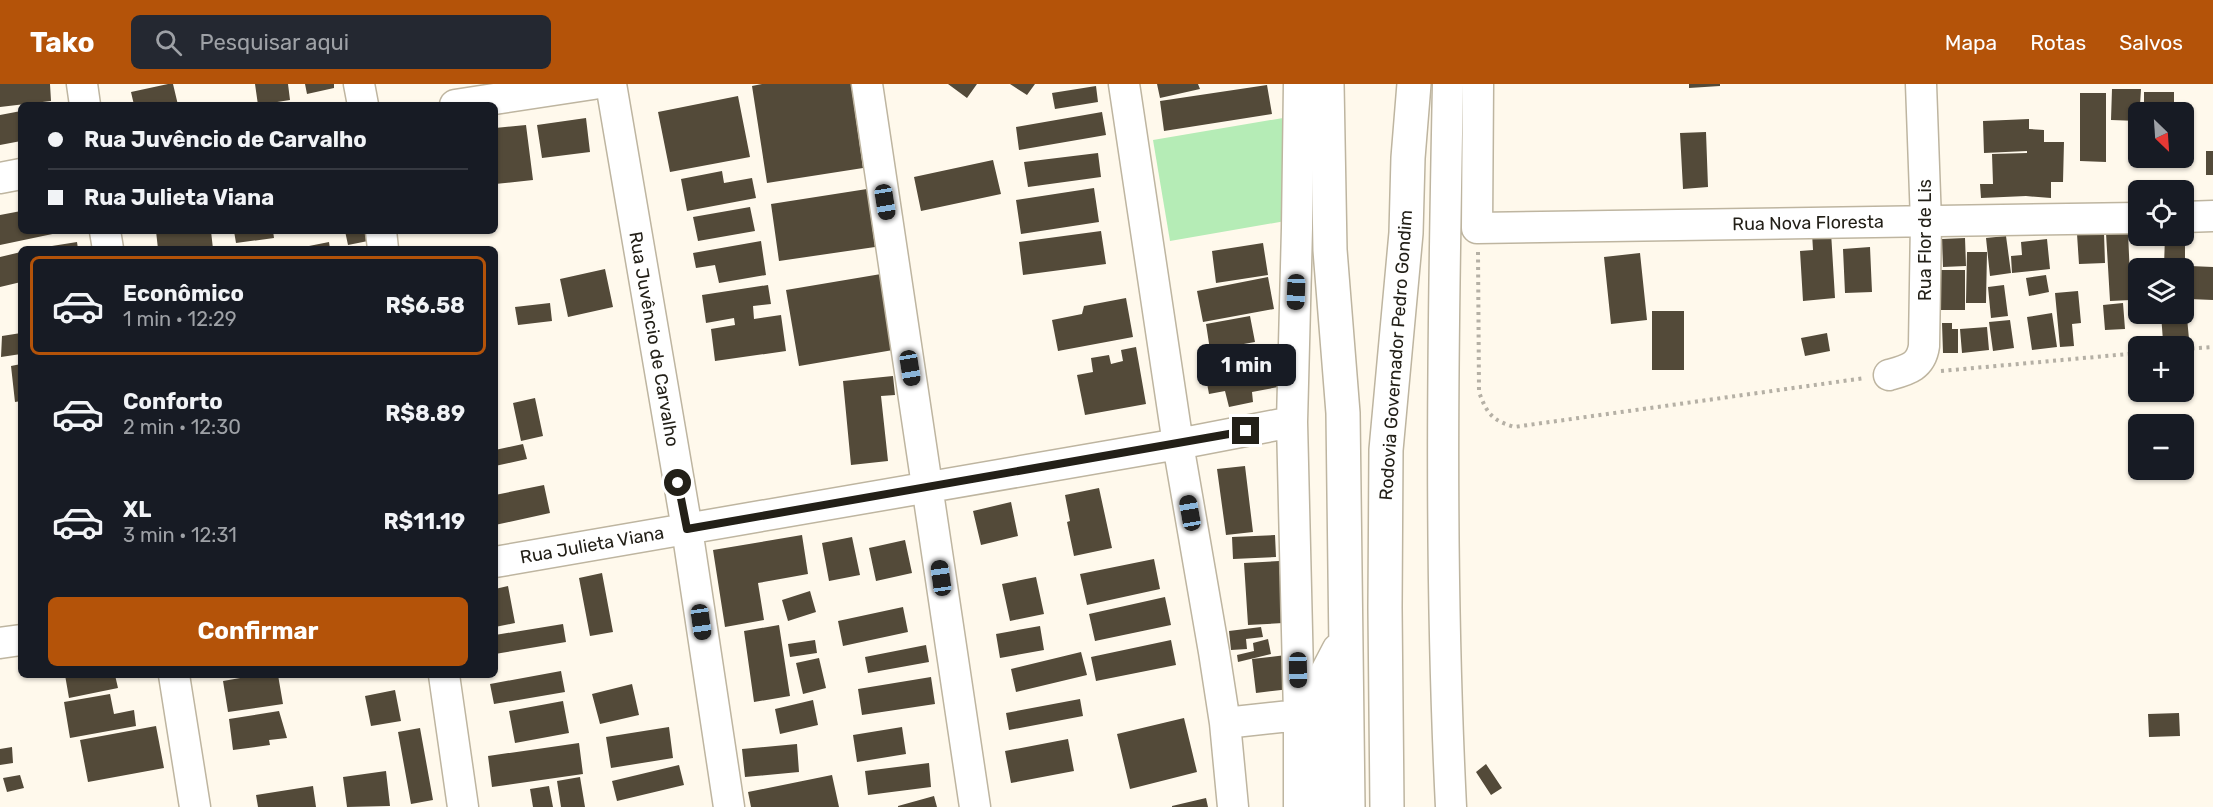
<!DOCTYPE html>
<html lang="pt">
<meta charset="utf-8">
<style>
:root{--surface:#171b24;--page:#242831;--text:#f1f3f6;--muted:#9ea1a6;--line:#363941;--accent:#b45309}
body{margin:0;font-family:Rubik,sans-serif;background:var(--page);color:var(--text);height:100vh;display:flex;flex-direction:column;font-size:22px;white-space:nowrap}
*{box-sizing:border-box;margin:0}
p{font-size:20px;color:var(--muted)}
.icon{flex:none;width:33px;height:33px;fill:none;stroke:currentColor;stroke-width:2;stroke-linecap:round;stroke-linejoin:round}
.map{position:relative;flex:1;overflow:hidden}
.sheet{position:absolute;left:18px;top:162px;width:480px;height:432px;display:flex;flex-direction:column;background:var(--surface);border-radius:9px;box-shadow:0 2px 4px #0004}
.sheet>*{flex:none}
.banner{position:absolute;left:18px;top:18px;width:480px;height:132px;border-radius:9px;box-shadow:0 2px 4px #0004;display:grid;align-content:center;height:132px;padding:0 30px;background:var(--surface)}
.needle{width:39px;rotate:155deg}
.tools{position:absolute;left:2128px;top:18px;display:grid;gap:12px}
.tools a{display:grid;place-items:center;width:66px;height:66px;border-radius:9px;background:var(--surface);box-shadow:0 2px 4px #0004;font-size:30px}
.end{position:absolute;width:27px;height:27px;margin:-14px;border:8px solid #232018;background:#fff;box-shadow:0 0 0 3px #fff}
.from{border-radius:50%}
.bubble{position:absolute;height:42px;border-radius:9px;background:var(--surface);box-shadow:0 2px 4px #0004;font-size:20px;font-weight:700;line-height:42px;text-align:center}
.car{position:absolute;width:18px;height:36px;margin:-18px -9px;border-radius:8px;box-shadow:0 0 4px 2px #0007;background:linear-gradient(#222 24%,#8ab4d8 0 40%,#222 0 76%,#8ab4d8 0 86%,#222 0)}
.banner b{display:flex;align-items:center;gap:21px;height:57px;font-size:22px}
.banner b+b{border-top:2px solid var(--line)}
.banner i{width:15px;height:15px;background:var(--text)}
ul{padding:10px 0 0;list-style:none}
li{display:flex;align-items:center;gap:18px;height:99px;margin:0 12px 9px;padding:0 18px;border:3px solid transparent;border-radius:9px}
li div{flex:1}
li b{display:block;font-size:22px}
li em{font-style:normal;font-weight:700}
li.selected{border-color:var(--accent)}
li>.icon{width:54px;height:54px;stroke-width:1.5}
.primary-button{display:flex;gap:12px;margin-top:auto;padding:12px 30px}
.primary-button a{flex:1;height:69px;border-radius:9px;background:var(--accent);color:#fff;font-size:24px;font-weight:700;line-height:69px;text-align:center}
header{display:flex;align-items:center;gap:36px;box-sizing:border-box;height:84px;padding:0 30px;background:var(--accent);color:#fff}
header strong{font-size:28px}
nav{display:flex;gap:33px;margin-inline-start:auto;font-size:21px}
.search{width:420px;height:54px;background:var(--page);display:flex;align-items:center;gap:15px;box-sizing:border-box;padding:0 21px;border-radius:9px;color:var(--muted);font-size:22px}
.map>svg:first-child{display:block}
.green{fill:#b5ecb6}
.building{fill:#534a39}
.lines{fill:none;stroke-linecap:round;stroke-linejoin:round}
.minor-casing{stroke:#beb5a0;stroke-width:33}
.highway-casing{stroke:#beb5a0;stroke-width:36}
.path{stroke:#b5b0a5;stroke-width:4;stroke-dasharray:3 4.5;stroke-linecap:butt}
.minor{stroke:#fff;stroke-width:30}
.highway{stroke:#fff;stroke-width:33}
.route{stroke:#232018;stroke-width:8}
.labels{text-anchor:middle;dominant-baseline:central;stroke-width:6;stroke-linejoin:round;paint-order:stroke}
.street-label{font-size:18px;fill:#232018;stroke:#fff}
</style>
<header>
<strong>Tako</strong>
<div class="search"><svg class="icon" aria-label="search" viewBox="0 0 24 24"><circle cx="10" cy="10" r="6"/><path d="M15 15l6 6"/></svg>Pesquisar aqui</div>
<nav><a>Mapa</a><a>Rotas</a><a>Salvos</a></nav>
</header>
<div class="map">
<svg width="2213" height="723" viewBox="0 0 2213 723">
<rect width="100%" height="100%" fill="#fff9ec"/>
<path class="green" d="M 1283,34 L 1291,136 L 1170,157 L 1153,56 Z"/>
<path class="building" d="M 0,0 L 50,0 L 51,17 L 0,23 Z
M 168,0 L 173,0 L 178,21 L 134,21 L 131,8 Z
M 255,0 L 288,0 L 290,16 L 258,21 Z
M 305,0 L 334,0 L 334,4 L 307,10 Z
M 762,0 L 851,0 L 863,84 L 767,99 L 752,2 Z
M 948,0 L 977,0 L 967,14 Z
M 1010,0 L 1035,0 L 1027,11 Z
M 1157,0 L 1198,0 L 1200,5 L 1160,14 Z
M 1689,0 L 1720,0 L 1720,2 L 1689,4 Z
M 1267,1 L 1272,30 L 1164,47 L 1160,17 Z
M 1096,2 L 1098,18 L 1055,25 L 1052,9 Z
M 2112,5 L 2141,5 L 2139,37 L 2111,36 Z
M 2144,8 L 2174,8 L 2174,28 L 2144,28 Z
M 2080,9 L 2106,9 L 2106,78 L 2080,77 Z
M 738,12 L 750,73 L 670,88 L 658,28 Z
M 21,27 L 21,57 L 0,61 L 0,31 Z
M 1102,28 L 1106,51 L 1019,66 L 1016,43 Z
M 586,34 L 590,68 L 542,74 L 537,41 Z
M 2029,35 L 2029,45 L 2044,46 L 2044,58 L 2064,58 L 2063,98 L 2051,98 L 2051,114 L 2026,112 L 1981,114 L 1980,100 L 1993,100 L 1992,70 L 2027,69 L 2027,67 L 1984,69 L 1983,37 Z
M 526,41 L 533,96 L 495,100 L 495,44 Z
M 1706,48 L 1708,103 L 1683,105 L 1680,49 Z
M 2206,67 L 2213,67 L 2213,91 L 2206,91 Z
M 1098,69 L 1101,93 L 1028,103 L 1024,78 Z
M 2144,74 L 2174,74 L 2174,77 L 2144,77 Z
M 993,76 L 1001,110 L 921,127 L 914,93 Z
M 722,87 L 724,99 L 752,94 L 756,114 L 687,127 L 681,95 Z
M 1094,104 L 1099,138 L 1021,150 L 1016,116 Z
M 867,105 L 875,163 L 779,177 L 771,120 Z
M 750,123 L 755,147 L 698,157 L 693,133 Z
M 21,127 L 21,147 L 62,148 L 0,161 L 0,131 Z
M 156,147 L 211,147 L 213,165 L 158,165 Z
M 234,147 L 273,147 L 274,154 L 236,159 Z
M 345,147 L 377,147 L 378,155 L 348,161 Z
M 1101,147 L 1106,180 L 1023,191 L 1019,158 Z
M 1831,148 L 1835,214 L 1803,217 L 1800,167 L 1813,166 L 1812,149 Z
M 2128,148 L 2131,216 L 2110,217 L 2106,149 Z
M 2104,149 L 2105,179 L 2079,180 L 2077,150 Z
M 2006,152 L 2011,189 L 1990,192 L 1986,154 Z
M 2165,152 L 2185,152 L 2185,182 L 2164,182 Z
M 1965,154 L 1966,182 L 1943,183 L 1942,155 Z
M 2047,155 L 2050,185 L 2012,189 L 2011,172 L 2022,171 L 2021,158 Z
M 761,157 L 766,191 L 719,199 L 715,181 L 696,184 L 693,169 Z
M 77,158 L 78,165 L 53,165 L 52,162 Z
M 329,158 L 330,165 L 299,165 L 299,164 Z
M 1263,159 L 1268,191 L 1216,199 L 1212,167 Z
M 1870,163 L 1872,208 L 1845,209 L 1843,165 Z
M 21,168 L 21,198 L 0,203 L 0,173 Z
M 1967,168 L 1987,168 L 1986,219 L 1966,219 Z
M 1640,169 L 1647,236 L 1611,240 L 1604,173 Z
M 2190,182 L 2213,183 L 2213,216 L 2189,215 Z
M 605,185 L 613,223 L 568,233 L 560,195 Z
M 1941,186 L 1965,186 L 1965,226 L 1941,226 Z
M 887,189 L 899,265 L 799,282 L 786,206 Z
M 2046,191 L 2049,208 L 2029,212 L 2026,194 Z
M 1268,193 L 1274,225 L 1203,238 L 1197,207 Z
M 768,201 L 771,220 L 753,222 L 754,235 L 781,231 L 786,267 L 715,277 L 711,245 L 735,241 L 734,234 L 706,239 L 702,211 Z
M 2004,201 L 2008,232 L 1991,234 L 1988,203 Z
M 2078,207 L 2081,239 L 2072,240 L 2074,262 L 2060,263 L 2055,209 Z
M 1126,214 L 1133,253 L 1058,267 L 1052,236 L 1082,230 L 1084,222 Z
M 550,219 L 552,237 L 518,241 L 515,223 Z
M 2123,219 L 2125,245 L 2105,246 L 2103,221 Z
M 2184,223 L 2186,223 L 2189,255 L 2163,257 L 2161,230 L 2184,230 Z
M 1652,227 L 1684,227 L 1684,286 L 1652,286 Z
M 2052,229 L 2057,263 L 2032,266 L 2027,233 Z
M 1250,232 L 1255,258 L 1210,266 L 1206,240 Z
M 2010,236 L 2014,264 L 1993,267 L 1989,238 Z
M 1942,239 L 1952,239 L 1952,245 L 1958,245 L 1958,269 L 1943,269 Z
M 1987,243 L 1989,266 L 1962,269 L 1960,245 Z
M 21,249 L 21,270 L 1,273 L 2,252 Z
M 1827,249 L 1830,267 L 1805,272 L 1801,254 Z
M 1136,263 L 1146,320 L 1085,331 L 1077,291 L 1093,288 L 1091,274 L 1109,271 L 1111,280 L 1123,277 L 1121,266 Z
M 1271,265 L 1278,303 L 1252,308 L 1253,318 L 1229,323 L 1225,307 L 1209,310 L 1203,278 Z
M 21,280 L 21,317 L 15,318 L 11,282 Z
M 893,292 L 895,311 L 881,312 L 888,377 L 851,381 L 843,297 Z
M 535,314 L 543,352 L 521,357 L 513,319 Z
M 523,360 L 527,375 L 495,382 L 495,366 Z
M 1245,382 L 1253,448 L 1226,451 L 1217,385 Z
M 544,401 L 550,429 L 495,441 L 495,411 Z
M 1099,404 L 1112,464 L 1074,472 L 1067,438 L 1070,437 L 1065,411 Z
M 1011,418 L 1018,452 L 981,461 L 973,427 Z
M 802,451 L 808,490 L 758,499 L 764,536 L 725,543 L 713,466 Z
M 1275,451 L 1276,473 L 1233,475 L 1232,453 Z
M 852,453 L 860,491 L 829,497 L 822,459 Z
M 905,456 L 912,489 L 876,497 L 869,464 Z
M 1154,475 L 1160,505 L 1087,521 L 1080,490 Z
M 1279,477 L 1283,539 L 1248,541 L 1244,479 Z
M 602,489 L 613,548 L 590,552 L 579,494 Z
M 1036,493 L 1044,530 L 1010,537 L 1002,500 Z
M 508,502 L 515,539 L 495,543 L 495,505 Z
M 810,507 L 816,528 L 788,537 L 782,516 Z
M 1165,513 L 1171,541 L 1095,557 L 1089,530 Z
M 903,523 L 908,548 L 843,562 L 838,537 Z
M 563,540 L 566,558 L 495,570 L 495,551 Z
M 779,541 L 790,612 L 754,618 L 744,547 Z
M 1040,542 L 1044,566 L 1000,574 L 996,550 Z
M 1261,543 L 1263,553 L 1246,555 L 1247,565 L 1231,566 L 1229,547 Z
M 1268,555 L 1271,570 L 1238,578 L 1237,571 L 1254,567 L 1253,559 Z
M 815,556 L 817,569 L 790,573 L 788,560 Z
M 1171,556 L 1176,581 L 1096,597 L 1091,573 Z
M 926,561 L 929,578 L 868,589 L 865,573 Z
M 1081,568 L 1087,591 L 1016,608 L 1011,585 Z
M 1286,571 L 1290,605 L 1256,609 L 1252,575 Z
M 819,574 L 826,604 L 803,610 L 796,579 Z
M 561,587 L 565,608 L 494,620 L 490,600 Z
M 65,591 L 115,591 L 118,604 L 69,614 Z
M 258,591 L 278,591 L 283,620 L 228,628 L 223,597 Z
M 931,593 L 935,620 L 862,631 L 858,605 Z
M 632,600 L 639,631 L 600,640 L 592,610 Z
M 395,606 L 401,637 L 371,642 L 365,612 Z
M 110,610 L 114,630 L 134,626 L 136,642 L 70,654 L 64,618 Z
M 1080,615 L 1083,632 L 1009,646 L 1006,629 Z
M 813,616 L 818,641 L 780,650 L 775,625 Z
M 563,617 L 569,649 L 515,659 L 509,627 Z
M 279,627 L 287,654 L 269,656 L 270,661 L 233,666 L 229,635 Z
M 2179,629 L 2180,652 L 2149,653 L 2148,630 Z
M 1184,634 L 1197,688 L 1130,705 L 1117,650 Z
M 156,642 L 164,684 L 88,698 L 80,656 Z
M 669,643 L 673,674 L 611,684 L 606,653 Z
M 902,643 L 906,670 L 857,678 L 853,651 Z
M 420,644 L 433,716 L 411,720 L 398,648 Z
M 1068,655 L 1074,687 L 1011,699 L 1005,667 Z
M 579,659 L 583,690 L 492,703 L 488,672 Z
M 797,660 L 799,688 L 745,693 L 742,665 Z
M 12,663 L 13,679 L 0,681 L 0,665 Z
M 929,679 L 931,703 L 868,711 L 865,687 Z
M 1486,680 L 1502,704 L 1491,711 L 1476,688 Z
M 679,681 L 684,701 L 617,717 L 612,697 Z
M 386,687 L 390,722 L 347,723 L 343,693 Z
M 20,691 L 24,704 L 7,708 L 3,694 Z
M 832,691 L 839,723 L 751,723 L 748,708 Z
M 580,693 L 585,723 L 561,723 L 557,697 Z
M 313,702 L 316,723 L 258,723 L 256,711 Z
M 549,702 L 553,723 L 533,723 L 530,705 Z
M 934,712 L 937,723 L 898,723 L 898,722 Z
M 1206,714 L 1208,723 L 1172,723 L 1172,722 Z"/>
<g class="lines">
<defs>
<path id="minor" d="M 82,0 L 85,21
M 359,0 L 363,21
M 611,0 L 687,445 L 729,723
M 867,0 L 975,723
M 1124,0 L 1178,360 L 1214,568 L 1225,639 L 1233,723
M 1299,0 L 1297,144 L 1292,338 L 1299,631 L 1299,723
M 1448,0 C 1443,241 1439,482 1451,723
M 1478,0 L 1477,144 L 2139,134
M 455,21 L 593,0
M 0,94 L 21,90
M 2184,133 L 2213,132
M 105,147 L 108,165
M 381,147 L 383,165
M 1889,291 C 1907,286 1921,283 1924,262 L 1926,138 L 1921,0
M 495,478 L 1178,360 L 1292,338
M 0,559 L 21,556
M 174,591 L 195,723
M 444,591 L 463,723
M 1225,639 L 1299,631"/>
<path id="highway" d="M 1327,0 L 1330,166 L 1343,329 L 1348,723
M 1315,723 L 1325,596 L 1328,587 L 1339,566
M 1387,723 L 1385,524 L 1386,366 L 1406,149 L 1408,74 L 1414,0"/>
</defs>
<use href="#minor" class="minor-casing"/>
<use href="#highway" class="highway-casing"/>
<path class="path" d="M 1478,168 L 1479,308 C 1487,330 1492,336 1514,343 L 1865,294
M 2184,265 L 2213,263
M 1941,287 L 2139,269"/>
<use href="#minor" class="minor"/>
<use href="#highway" class="highway"/>
</g>
<g class="lines">
<path class="route" d="M 678,399 L 687,445 L 1246,347"/>
</g>
<g class="labels">
<g class="street-label">
<text transform="translate(1808 139) rotate(-1)">Rua Nova Floresta</text>
<text transform="translate(1925 156) rotate(-90)">Rua Flor de Lis</text>
<text transform="translate(654 255) rotate(80)">Rua Juvêncio de Carvalho</text>
<text transform="translate(1396 271) rotate(-86)">Rodovia Governador Pedro Gondim</text>
<text transform="translate(592 461) rotate(-10)">Rua Julieta Viana</text>
</g>
</g>
</svg>
<div class="tools">
<a><svg class="needle" viewBox="-14 -14 28 28"><path d="M0-13l5 13h-10z" fill="#e53935"/><path d="M0 13l5-13h-10z" fill="#9ea1a6"/></svg></a>
<a><svg class="icon" aria-label="locate" viewBox="0 0 24 24"><circle cx="12" cy="12" r="6"/><path d="M12 2v4M12 18v4M2 12h4M18 12h4"/></svg></a>
<a><svg class="icon" aria-label="layers" viewBox="0 0 24 24"><path d="M12 4l9 5-9 5-9-5zM3 14l9 5 9-5"/></svg></a>
<a>+</a>
<a>−</a>
</div>
<i class="end from" style="left:678px;top:399px"></i>
<i class="end" style="left:1246px;top:347px"></i>
<div class="bubble" style="left:1197px;top:260px;width:99px">1 min</div>
<i class="car" style="left:885px;top:118px;rotate:171deg"></i>
<i class="car" style="left:1296px;top:208px;rotate:182deg"></i>
<i class="car" style="left:910px;top:284px;rotate:171deg"></i>
<i class="car" style="left:1190px;top:429px;rotate:350deg"></i>
<i class="car" style="left:941px;top:494px;rotate:352deg"></i>
<i class="car" style="left:701px;top:538px;rotate:172deg"></i>
<i class="car" style="left:1298px;top:586px;rotate:179deg"></i>
<div class="banner">
<b><i class="from"></i>Rua Juvêncio de Carvalho</b>
<b><i></i>Rua Julieta Viana</b>
</div>
<section class="sheet">
<ul>
<li class="selected"><svg class="icon" aria-label="car" viewBox="0 0 24 24"><path d="M5 17H2v-5l4-1 3-4h7l3 4 3 1v5h-3M9 17h6M6 11h13"/><circle cx="7" cy="17" r="2"/><circle cx="17" cy="17" r="2"/></svg><div><b>Econômico</b><p>1 min · 12:29</p></div><em>R$6.58</em></li>
<li><svg class="icon" aria-label="car" viewBox="0 0 24 24"><path d="M5 17H2v-5l4-1 3-4h7l3 4 3 1v5h-3M9 17h6M6 11h13"/><circle cx="7" cy="17" r="2"/><circle cx="17" cy="17" r="2"/></svg><div><b>Conforto</b><p>2 min · 12:30</p></div><em>R$8.89</em></li>
<li><svg class="icon" aria-label="car" viewBox="0 0 24 24"><path d="M5 17H2v-5l4-1 3-4h7l3 4 3 1v5h-3M9 17h6M6 11h13"/><circle cx="7" cy="17" r="2"/><circle cx="17" cy="17" r="2"/></svg><div><b>XL</b><p>3 min · 12:31</p></div><em>R$11.19</em></li>
</ul>
<div class="primary-button"><a>Confirmar</a></div>
</section>
</div>
